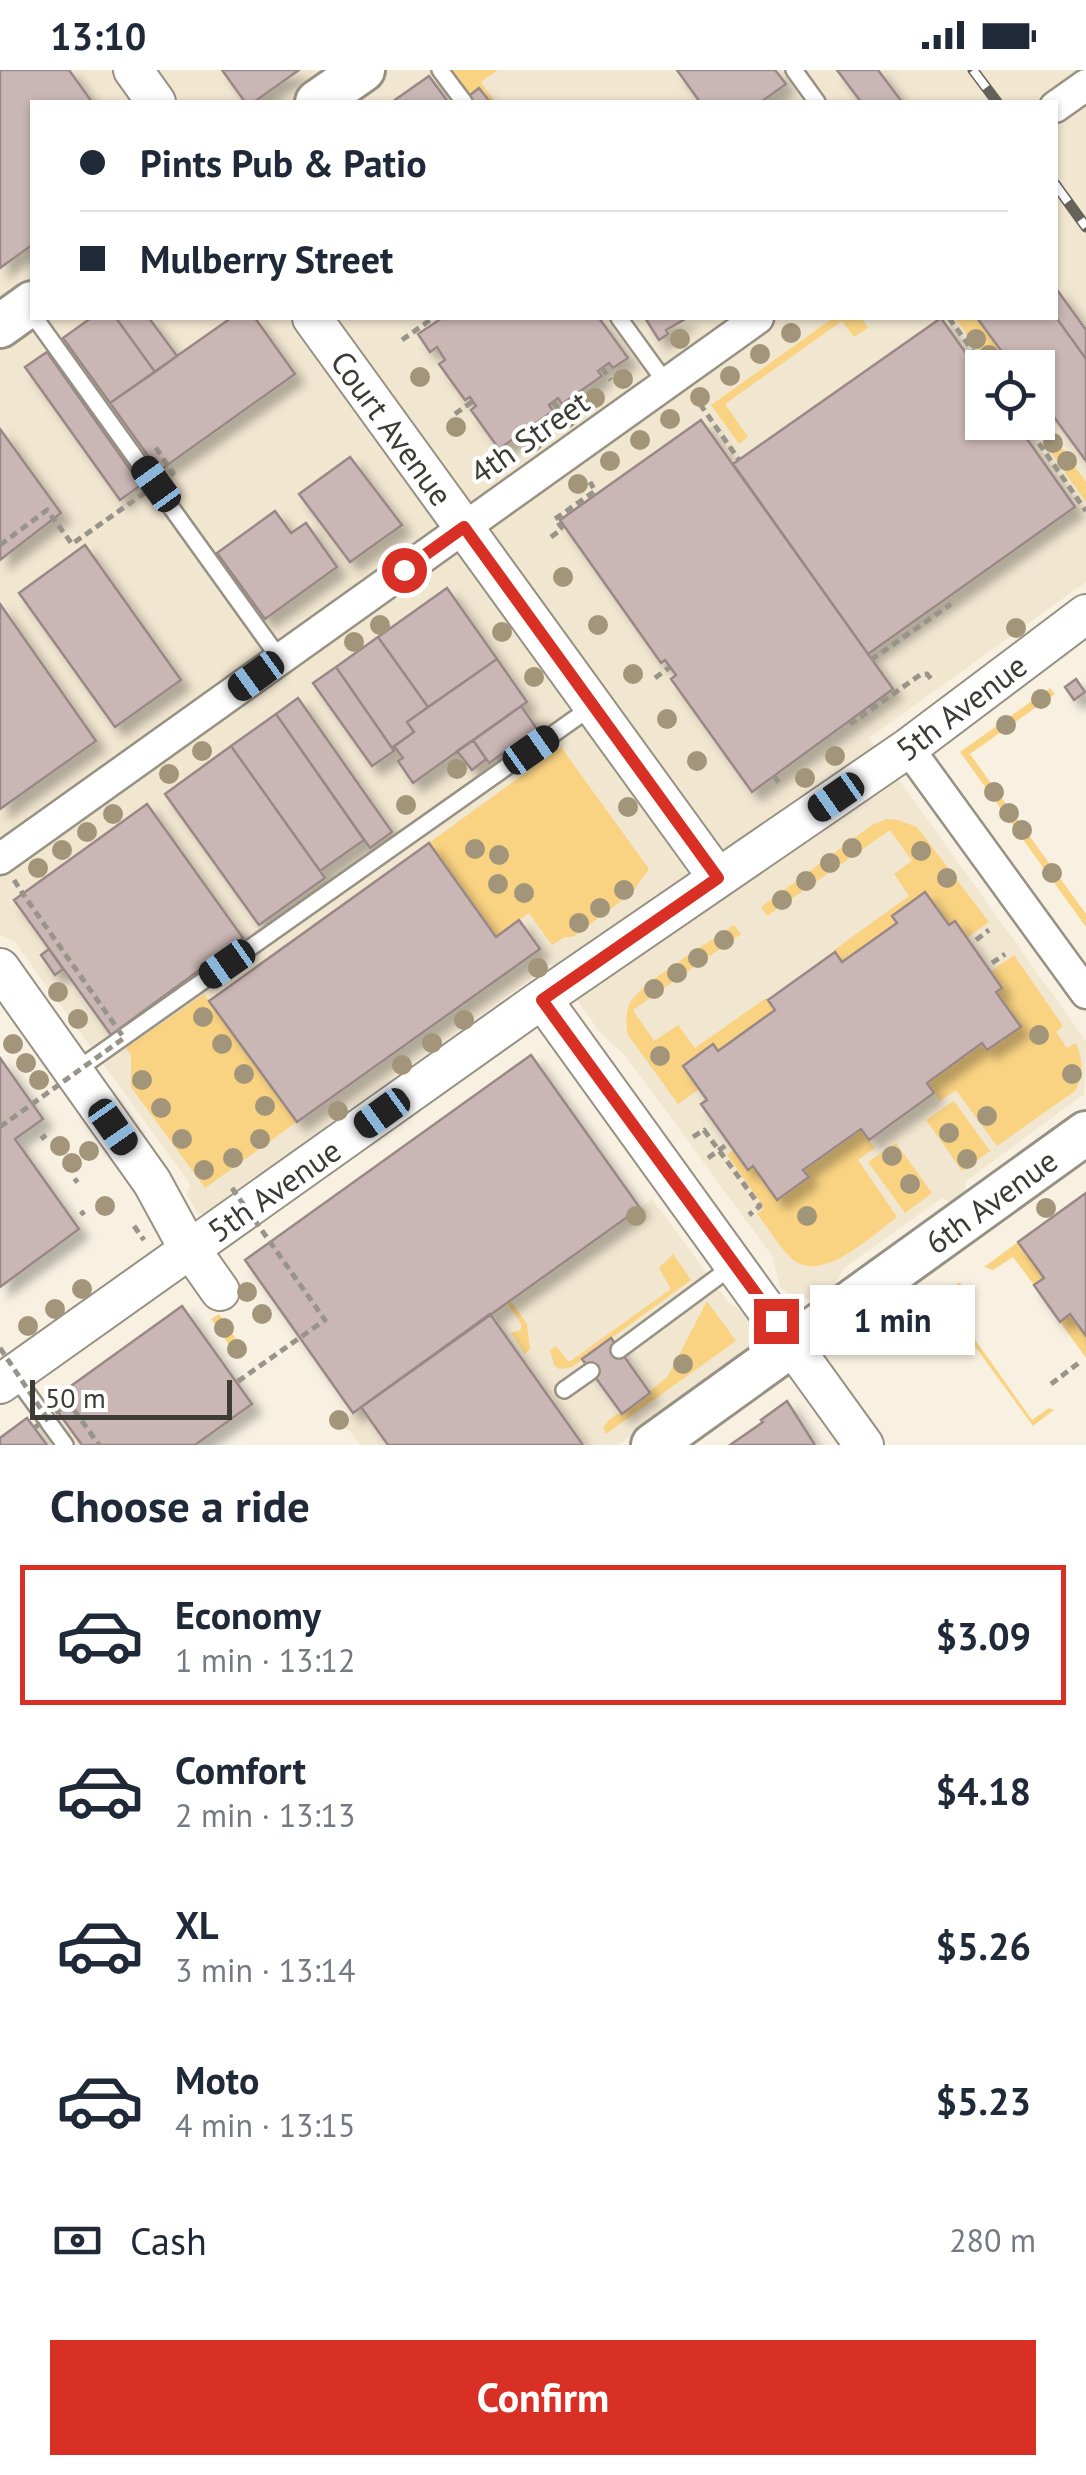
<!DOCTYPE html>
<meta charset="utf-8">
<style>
:root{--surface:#fff;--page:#f2f2f3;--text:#1f2937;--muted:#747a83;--line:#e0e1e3;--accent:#d93025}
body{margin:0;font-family:"PT Sans",sans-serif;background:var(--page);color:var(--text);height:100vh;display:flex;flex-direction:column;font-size:38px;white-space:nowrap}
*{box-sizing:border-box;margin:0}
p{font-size:32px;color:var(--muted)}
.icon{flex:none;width:55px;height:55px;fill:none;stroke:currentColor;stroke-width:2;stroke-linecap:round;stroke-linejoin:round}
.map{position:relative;height:1375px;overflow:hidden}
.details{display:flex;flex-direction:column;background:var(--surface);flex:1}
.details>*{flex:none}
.banner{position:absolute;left:30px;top:30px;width:1028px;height:220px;border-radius:0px;box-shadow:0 2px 8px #0004;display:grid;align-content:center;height:220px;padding:0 50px;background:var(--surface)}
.buttons{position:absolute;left:965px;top:280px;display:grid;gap:20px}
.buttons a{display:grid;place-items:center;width:90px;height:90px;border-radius:0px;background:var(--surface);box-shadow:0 2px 8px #0004;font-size:50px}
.scale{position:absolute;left:30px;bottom:25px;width:202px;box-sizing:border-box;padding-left:10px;border:5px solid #3d3b35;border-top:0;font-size:28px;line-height:35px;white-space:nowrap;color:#3d3b35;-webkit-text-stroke:8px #fff;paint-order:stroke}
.end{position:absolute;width:45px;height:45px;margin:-22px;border:12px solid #d93025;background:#fff;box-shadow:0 0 0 5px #fff}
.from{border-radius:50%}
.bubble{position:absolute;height:70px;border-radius:0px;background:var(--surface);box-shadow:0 2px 8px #0004;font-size:32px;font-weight:700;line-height:70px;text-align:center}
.car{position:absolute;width:30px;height:60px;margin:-30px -15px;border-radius:12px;box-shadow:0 0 8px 2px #0007;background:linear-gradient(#222 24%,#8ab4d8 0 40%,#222 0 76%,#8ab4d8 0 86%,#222 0)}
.banner b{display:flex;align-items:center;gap:35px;height:95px;font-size:38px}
.banner b+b{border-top:2px solid var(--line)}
.banner i{width:25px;height:25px;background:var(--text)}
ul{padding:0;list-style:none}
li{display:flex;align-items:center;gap:30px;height:140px;margin:0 20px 15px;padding:0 30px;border:5px solid transparent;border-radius:0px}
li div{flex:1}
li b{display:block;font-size:38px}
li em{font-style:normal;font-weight:700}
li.active{border-color:var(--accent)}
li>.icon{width:90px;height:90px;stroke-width:1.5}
h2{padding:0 50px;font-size:45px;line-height:120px}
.pay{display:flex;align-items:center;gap:25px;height:110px;padding:0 50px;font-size:38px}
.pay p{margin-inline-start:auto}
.action{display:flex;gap:20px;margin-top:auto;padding:20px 50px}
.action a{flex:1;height:115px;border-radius:0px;background:var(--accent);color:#fff;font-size:40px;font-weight:700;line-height:115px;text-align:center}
.status{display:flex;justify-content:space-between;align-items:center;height:70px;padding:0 50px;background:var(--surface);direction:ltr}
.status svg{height:28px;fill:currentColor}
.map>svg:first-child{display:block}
.built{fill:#f1e6d0;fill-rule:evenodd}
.green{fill:#f9d382}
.building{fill:#cab7b5;stroke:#9a8886;stroke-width:2.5;filter:url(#shadow)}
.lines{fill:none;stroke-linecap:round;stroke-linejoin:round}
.service-casing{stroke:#979183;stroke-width:20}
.minor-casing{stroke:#979183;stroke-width:35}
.tertiary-casing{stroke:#979183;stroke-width:42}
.secondary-casing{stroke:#979183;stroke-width:48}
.path{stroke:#99948a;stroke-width:5;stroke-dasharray:8 5;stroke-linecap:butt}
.service{stroke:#fff;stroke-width:15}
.minor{stroke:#fff;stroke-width:30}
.tertiary{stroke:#fff;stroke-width:38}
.secondary{stroke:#fff;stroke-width:42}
.rail-casing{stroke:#66625b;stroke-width:11}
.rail{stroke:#fff;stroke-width:8;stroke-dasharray:22;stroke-linecap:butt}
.path-bridge{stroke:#99948a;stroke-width:5;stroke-dasharray:8 5;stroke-linecap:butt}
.tree{fill:#a2957a}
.route{stroke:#d93025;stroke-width:12}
.labels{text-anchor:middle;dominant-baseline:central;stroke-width:8;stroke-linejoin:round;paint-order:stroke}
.street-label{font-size:32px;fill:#3d3b35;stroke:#fff}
</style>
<div class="status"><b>13:10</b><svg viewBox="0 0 49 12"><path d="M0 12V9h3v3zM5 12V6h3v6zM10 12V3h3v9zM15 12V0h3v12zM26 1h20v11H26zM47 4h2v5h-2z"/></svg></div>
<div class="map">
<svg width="1086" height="1375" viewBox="0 0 1086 1375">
<defs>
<filter id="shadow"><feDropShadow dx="9" dy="9" stdDeviation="5" flood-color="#0004"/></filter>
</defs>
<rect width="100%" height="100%" fill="#f8f1e2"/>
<path class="built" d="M 0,0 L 1086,0 L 1086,512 L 869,668 L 1086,971 L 1084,1024 L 965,1112 L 966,1122 L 958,1130 L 951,1132 L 942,1128 L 843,1199 L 831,1223 L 823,1229 L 794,1229 L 780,1217 L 772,1186 L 625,985 L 601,964 L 552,894 L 225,1128 L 220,1141 L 207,1146 L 197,1142 L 187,1125 L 190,1114 L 14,871 L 0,865 ZM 32,32 L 1055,32 L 1055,248 L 32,248 ZM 982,298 L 1038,298 L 1038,352 L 982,352 Z
M 652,1129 L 729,1233 L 751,1246 L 758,1265 L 750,1281 L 618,1375 L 360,1375 L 349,1360 L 335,1357 Z"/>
<path class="green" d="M 451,0 L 498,0 L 481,12 L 495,32 L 490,32 L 479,18 L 469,26 Z
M 833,248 L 862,248 L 868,258 L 854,267 L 842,251 L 725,334 L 748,367 L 739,374 L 711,335 Z
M 955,248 L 977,248 L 1014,297 L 991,297 Z
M 1038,345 L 1086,412 L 1086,432 L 1030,353 L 1038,352 Z
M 1050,618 L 1055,624 L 970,684 L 1086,844 L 1086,857 L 960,682 Z
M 561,677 L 649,799 L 632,823 L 573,867 L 565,867 L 552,875 L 529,843 L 496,867 L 429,773 Z
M 887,749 L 898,750 L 917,757 L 989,852 L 967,868 L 955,851 L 949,855 L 925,823 L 893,845 L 897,853 L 842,892 L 834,880 L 909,826 L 894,804 L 912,791 L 890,760 L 767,846 L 761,837 L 872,755 Z
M 734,855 L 741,864 L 633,940 L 654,971 L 678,955 L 695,978 L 766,928 L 775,940 L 718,981 L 713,974 L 683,995 L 699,1019 L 678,1034 L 628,965 C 626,954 625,943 630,933 C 642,912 711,871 734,855 Z
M 1014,885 L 1063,956 L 1056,962 L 1067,978 L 1076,973 C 1083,990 1084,1005 1075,1021 L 997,1076 L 956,1020 L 940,1031 L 927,1013 L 982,973 L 988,980 L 1020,957 L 996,922 L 1002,917 L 990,902 Z
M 204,924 L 297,1052 L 205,1118 L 131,1017 L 131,986 L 126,978 Z
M 954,1031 L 990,1081 L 962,1101 L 926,1050 Z
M 861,1059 L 875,1078 L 858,1090 L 897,1147 C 872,1165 820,1217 790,1187 C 778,1175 768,1158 757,1144 L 764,1137 L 727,1085 L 734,1080 L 748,1099 L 753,1096 L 778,1129 L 808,1106 L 803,1100 Z
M 896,1073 L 932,1123 L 905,1143 L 868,1092 Z
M 1018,1172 L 1044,1208 L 1034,1215 L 1013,1187 L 993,1200 L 984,1197 Z
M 673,1184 L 691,1210 L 572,1297 L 559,1299 L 554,1295 L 550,1280 L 556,1276 L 569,1292 L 671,1219 L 659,1198 Z
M 960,1212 L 963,1221 L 949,1233 L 1032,1350 L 1049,1338 L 1054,1340 L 1033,1356 L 939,1227 Z
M 510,1230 L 527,1254 L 530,1279 L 525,1284 L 511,1263 L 521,1260 L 521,1254 L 507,1233 Z
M 707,1231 L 736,1271 L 606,1364 L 603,1358 L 609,1350 L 620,1342 L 623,1344 L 668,1306 Z
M 219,1244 L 244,1280 L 236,1285 L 211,1249 Z
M 1070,1244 L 1086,1266 L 1086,1288 L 1060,1252 Z"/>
<path class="building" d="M 0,0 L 69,0 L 92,32 L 32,32 L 32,175 L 0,198 Z
M 222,0 L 299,0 L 254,32 L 245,32 Z
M 677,0 L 775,0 L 786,14 L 761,32 L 700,32 Z
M 837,0 L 878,0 L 902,32 L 861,32 Z
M 429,6 L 448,32 L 392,32 Z
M 479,18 L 490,32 L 474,32 L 469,26 Z
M 1055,217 L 1086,260 L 1086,289 L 1055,246 Z
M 1055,246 L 1086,289 L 1086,391 L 1043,332 L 1040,334 L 1038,331 L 1038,298 L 1014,298 L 977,248 Z
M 91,248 L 116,248 L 155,302 L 110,333 L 63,268 Z
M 116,248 L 149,248 L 177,286 L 155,302 Z
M 231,248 L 255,248 L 295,304 L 159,401 L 110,333 Z
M 442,248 L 599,248 L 628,288 L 613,298 L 609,293 L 598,301 L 602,306 L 562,334 L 558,328 L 553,332 L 549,335 L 553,341 L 499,379 L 471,340 L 476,336 L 470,327 L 465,330 L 439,294 L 445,290 L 437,277 L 430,282 L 418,264 Z
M 645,248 L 687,248 L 666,260 L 668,264 L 659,270 Z
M 941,248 L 982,306 L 982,352 L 1015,352 L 1075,437 L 868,584 L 733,394 Z
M 47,282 L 141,415 L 120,430 L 25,297 Z
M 701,350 L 893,619 L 752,722 L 671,609 L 676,605 L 665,590 L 661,593 L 560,450 Z
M 0,359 L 61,443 L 0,490 Z
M 350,387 L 402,455 L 350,492 L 299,424 Z
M 275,441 L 291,463 L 306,453 L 337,497 L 265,549 L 217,483 Z
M 85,475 L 181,610 L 115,657 L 19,523 Z
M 447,518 L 497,589 L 428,637 L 378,567 Z
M 0,534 L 96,671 L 0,739 Z
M 378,567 L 428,637 L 407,652 L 414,662 L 392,678 L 336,597 Z
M 497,589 L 527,632 L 413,713 L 398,691 L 403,688 L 394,676 L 414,662 L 407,652 Z
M 336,597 L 394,681 L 372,696 L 313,613 Z
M 1076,609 L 1085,622 L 1074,630 L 1065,617 Z
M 298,628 L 392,762 L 370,778 L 276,644 Z
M 521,636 L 537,659 L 489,693 L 473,670 Z
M 276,644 L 364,770 L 320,801 L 231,676 Z
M 473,670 L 486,689 L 472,700 L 457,681 Z
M 231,676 L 325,808 L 259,855 L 165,724 Z
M 147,734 L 243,868 L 111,965 L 14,830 Z
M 429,773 L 496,867 L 519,850 L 540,879 L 297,1052 L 209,931 Z
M 925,822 L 949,855 L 955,851 L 1002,918 L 996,922 L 1021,957 L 987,980 L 982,973 L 927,1013 L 934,1023 L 869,1070 L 861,1059 L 803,1100 L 809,1107 L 777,1130 L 753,1096 L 748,1100 L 701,1034 L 707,1030 L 683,996 L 713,974 L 718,981 L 775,940 L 768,930 L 835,882 L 842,892 L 897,853 L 892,846 Z
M 49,879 L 63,899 L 55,905 L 41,885 Z
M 531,985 L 640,1138 L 353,1343 L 245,1190 Z
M 0,988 L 43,1049 L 15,1069 L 79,1159 L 0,1217 Z
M 1086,1123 L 1086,1266 L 1070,1244 L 1060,1252 L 1034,1215 L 1044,1208 L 1018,1172 Z
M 182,1236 L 252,1334 L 195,1375 L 82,1375 L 50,1331 Z
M 490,1244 L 583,1375 L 388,1375 L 361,1337 Z
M 611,1268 L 650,1323 L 622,1344 L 582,1289 Z
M 787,1331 L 815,1375 L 730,1375 L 763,1352 L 761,1350 Z
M 27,1348 L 47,1375 L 0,1375 L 0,1368 Z"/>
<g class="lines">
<defs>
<path id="service" d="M 440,0 L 464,32
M 794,0 L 817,32
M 35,248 L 280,589
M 619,248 L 666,313
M 74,1002 L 593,636
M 619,1280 L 734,1195
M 14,1305 L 65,1375
M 564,1320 L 591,1301"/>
<path id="minor" d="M 1055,37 L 1086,15
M 908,678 L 1086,923
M 0,789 L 758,248"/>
<path id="tertiary" d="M 133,0 L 156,32
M 312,248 L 718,808
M 0,898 L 152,1112 L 182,1167 L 220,1221
M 542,929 L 864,1375
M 0,1314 L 542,929 L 908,678 L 1086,544"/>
<path id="secondary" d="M 317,32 L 363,0
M 0,256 L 32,233
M 653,1375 L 1086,1063"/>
</defs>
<use href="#service" class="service-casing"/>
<use href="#minor" class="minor-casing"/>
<use href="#tertiary" class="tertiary-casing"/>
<use href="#secondary" class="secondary-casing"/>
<path class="path" d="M 949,248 L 985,298
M 402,270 L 433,248
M 602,298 L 611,310
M 553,332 L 563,345
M 700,334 L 739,390
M 455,344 L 473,331
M 1024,352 L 1086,441
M 563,459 L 555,449 L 595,421 L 590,412
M 551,467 L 562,459
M 871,590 L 951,534
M 655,608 L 670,597
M 850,651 L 852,653 L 920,605 L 927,604 L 932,610
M 774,706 L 780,714
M 14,810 L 23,824
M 976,870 L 989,860
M 992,893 L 1005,884
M 693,1067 L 704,1060 L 760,1136 L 749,1145
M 41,1069 L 46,1065
M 708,1088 L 729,1073
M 74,1112 L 78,1109
M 81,1141 L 84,1145
M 134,1156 L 144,1170
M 1051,1314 L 1080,1292"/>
<use href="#service" class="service"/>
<use href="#minor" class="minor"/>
<use href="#tertiary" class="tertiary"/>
<use href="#secondary" class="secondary"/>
<defs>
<path id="rail" d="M 973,0 L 997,32
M 1055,114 L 1086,157"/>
</defs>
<use href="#rail" class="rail-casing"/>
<use href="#rail" class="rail"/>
<path class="path-bridge" d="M 0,475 L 47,440 L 72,474 L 173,403 L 154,375
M 0,1057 L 124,968 L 23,824
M 232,1118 L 325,1250 L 237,1312
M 0,1278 L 47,1348
M 34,1358 L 69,1333 L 99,1375"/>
</g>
<g class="tree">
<circle cx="791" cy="263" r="10"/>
<circle cx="680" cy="269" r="10"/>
<circle cx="976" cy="269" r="10"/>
<circle cx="760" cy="284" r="10"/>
<circle cx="989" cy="285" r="10"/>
<circle cx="730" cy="306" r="10"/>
<circle cx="420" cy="307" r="10"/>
<circle cx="623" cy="309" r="10"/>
<circle cx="700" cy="327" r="10"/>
<circle cx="595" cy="328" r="10"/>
<circle cx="566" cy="349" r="10"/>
<circle cx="670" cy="349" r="10"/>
<circle cx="456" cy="357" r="10"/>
<circle cx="640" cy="370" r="10"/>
<circle cx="533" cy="372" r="10"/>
<circle cx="1053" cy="373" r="10"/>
<circle cx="610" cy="391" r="10"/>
<circle cx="1067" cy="391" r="10"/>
<circle cx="578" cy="414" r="10"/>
<circle cx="563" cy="507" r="10"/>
<circle cx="380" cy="555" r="10"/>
<circle cx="598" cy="555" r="10"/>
<circle cx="1016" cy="558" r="10"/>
<circle cx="502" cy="562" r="10"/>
<circle cx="354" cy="572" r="10"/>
<circle cx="633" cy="604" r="10"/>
<circle cx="534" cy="607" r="10"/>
<circle cx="1041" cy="629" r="10"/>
<circle cx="667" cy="649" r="10"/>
<circle cx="1006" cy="655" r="10"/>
<circle cx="202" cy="681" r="10"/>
<circle cx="835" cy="686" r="10"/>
<circle cx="697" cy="691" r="10"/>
<circle cx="457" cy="699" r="10"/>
<circle cx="169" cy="704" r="10"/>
<circle cx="805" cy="708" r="10"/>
<circle cx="994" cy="722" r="10"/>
<circle cx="406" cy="735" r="10"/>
<circle cx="628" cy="737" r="10"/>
<circle cx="1009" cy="743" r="10"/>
<circle cx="113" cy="744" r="10"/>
<circle cx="1022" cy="760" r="10"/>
<circle cx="87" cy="762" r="10"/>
<circle cx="852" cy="778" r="10"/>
<circle cx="475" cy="779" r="10"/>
<circle cx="62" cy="780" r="10"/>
<circle cx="921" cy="781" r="10"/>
<circle cx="499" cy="785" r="10"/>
<circle cx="830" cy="793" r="10"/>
<circle cx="38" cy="798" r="10"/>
<circle cx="1052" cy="803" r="10"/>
<circle cx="947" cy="808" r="10"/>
<circle cx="806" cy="811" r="10"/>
<circle cx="498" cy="814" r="10"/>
<circle cx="624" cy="820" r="10"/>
<circle cx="524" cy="823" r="10"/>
<circle cx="782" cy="830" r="10"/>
<circle cx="600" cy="838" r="10"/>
<circle cx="579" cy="853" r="10"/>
<circle cx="724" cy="870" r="10"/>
<circle cx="698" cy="888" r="10"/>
<circle cx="538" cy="898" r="10"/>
<circle cx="677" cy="903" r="10"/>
<circle cx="654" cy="919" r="10"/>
<circle cx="58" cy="922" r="10"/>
<circle cx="203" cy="947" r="10"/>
<circle cx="78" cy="949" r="10"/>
<circle cx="464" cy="950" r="10"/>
<circle cx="1039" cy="965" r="10"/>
<circle cx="432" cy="973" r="10"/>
<circle cx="13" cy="974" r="10"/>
<circle cx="222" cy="974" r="10"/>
<circle cx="660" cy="986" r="10"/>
<circle cx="26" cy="993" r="10"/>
<circle cx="402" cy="995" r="10"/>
<circle cx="244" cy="1004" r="10"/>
<circle cx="1072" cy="1004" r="10"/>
<circle cx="39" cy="1010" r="10"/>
<circle cx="142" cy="1010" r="10"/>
<circle cx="265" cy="1036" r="10"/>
<circle cx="161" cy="1038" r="10"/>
<circle cx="338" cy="1041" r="10"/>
<circle cx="987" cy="1046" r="10"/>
<circle cx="949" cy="1063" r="10"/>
<circle cx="182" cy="1069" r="10"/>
<circle cx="260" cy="1069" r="10"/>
<circle cx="60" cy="1076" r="10"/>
<circle cx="89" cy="1081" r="10"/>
<circle cx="892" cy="1086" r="10"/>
<circle cx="233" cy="1088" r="10"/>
<circle cx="967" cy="1089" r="10"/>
<circle cx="72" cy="1093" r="10"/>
<circle cx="204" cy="1100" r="10"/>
<circle cx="910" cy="1114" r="10"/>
<circle cx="105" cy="1136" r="10"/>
<circle cx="1046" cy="1138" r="10"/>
<circle cx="636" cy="1146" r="10"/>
<circle cx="807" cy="1146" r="10"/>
<circle cx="82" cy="1219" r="10"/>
<circle cx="247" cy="1222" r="10"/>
<circle cx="946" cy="1226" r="10"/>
<circle cx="55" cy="1239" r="10"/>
<circle cx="262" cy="1244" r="10"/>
<circle cx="28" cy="1256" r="10"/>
<circle cx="224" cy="1258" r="10"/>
<circle cx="237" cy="1279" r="10"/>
<circle cx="683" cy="1294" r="10"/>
<circle cx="339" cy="1350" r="10"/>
</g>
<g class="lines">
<path class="route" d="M 404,500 L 464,457 L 718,808 L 542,930 L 776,1251"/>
</g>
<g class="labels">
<g class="street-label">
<text transform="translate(392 358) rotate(54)">Court Avenue</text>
<text transform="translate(529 367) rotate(-35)">4th Street</text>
<text transform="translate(961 637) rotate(-37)">5th Avenue</text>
<text transform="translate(274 1120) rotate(-35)">5th Avenue</text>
<text transform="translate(991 1131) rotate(-36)">6th Avenue</text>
</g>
</g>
</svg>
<div class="buttons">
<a><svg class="icon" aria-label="locate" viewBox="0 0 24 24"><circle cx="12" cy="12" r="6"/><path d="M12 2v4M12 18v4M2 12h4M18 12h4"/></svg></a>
</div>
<div class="scale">50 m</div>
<i class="end from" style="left:404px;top:500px"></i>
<i class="end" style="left:776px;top:1251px"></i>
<div class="bubble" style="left:810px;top:1215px;width:165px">1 min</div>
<i class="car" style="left:156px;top:414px;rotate:324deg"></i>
<i class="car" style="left:256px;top:606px;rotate:234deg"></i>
<i class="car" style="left:531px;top:680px;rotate:55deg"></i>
<i class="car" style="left:836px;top:727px;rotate:235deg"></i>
<i class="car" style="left:227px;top:894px;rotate:235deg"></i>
<i class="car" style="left:382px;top:1043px;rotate:234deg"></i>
<i class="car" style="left:113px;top:1057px;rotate:145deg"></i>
<div class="banner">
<b><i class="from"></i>Pints Pub &amp; Patio</b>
<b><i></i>Mulberry Street</b>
</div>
</div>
<section class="details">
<h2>Choose a ride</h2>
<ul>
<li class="active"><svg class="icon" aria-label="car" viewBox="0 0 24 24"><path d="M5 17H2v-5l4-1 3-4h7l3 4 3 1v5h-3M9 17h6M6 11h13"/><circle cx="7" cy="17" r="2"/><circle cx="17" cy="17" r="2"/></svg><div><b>Economy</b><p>1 min · 13:12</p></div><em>$3.09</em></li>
<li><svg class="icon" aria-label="car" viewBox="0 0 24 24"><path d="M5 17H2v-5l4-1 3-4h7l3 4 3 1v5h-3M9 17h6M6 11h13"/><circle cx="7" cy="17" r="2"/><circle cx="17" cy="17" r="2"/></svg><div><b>Comfort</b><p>2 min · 13:13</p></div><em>$4.18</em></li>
<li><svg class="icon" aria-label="car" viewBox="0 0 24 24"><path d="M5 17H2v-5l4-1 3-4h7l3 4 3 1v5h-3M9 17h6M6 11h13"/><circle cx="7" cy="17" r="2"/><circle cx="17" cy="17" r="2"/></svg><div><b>XL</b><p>3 min · 13:14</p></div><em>$5.26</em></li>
<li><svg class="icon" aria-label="car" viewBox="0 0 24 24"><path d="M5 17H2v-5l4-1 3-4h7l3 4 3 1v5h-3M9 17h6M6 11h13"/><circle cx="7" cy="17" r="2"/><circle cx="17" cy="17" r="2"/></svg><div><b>Moto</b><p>4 min · 13:15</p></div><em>$5.23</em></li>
</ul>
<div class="pay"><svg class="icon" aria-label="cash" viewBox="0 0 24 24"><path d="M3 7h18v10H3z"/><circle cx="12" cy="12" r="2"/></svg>Cash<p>280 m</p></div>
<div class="action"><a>Confirm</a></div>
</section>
